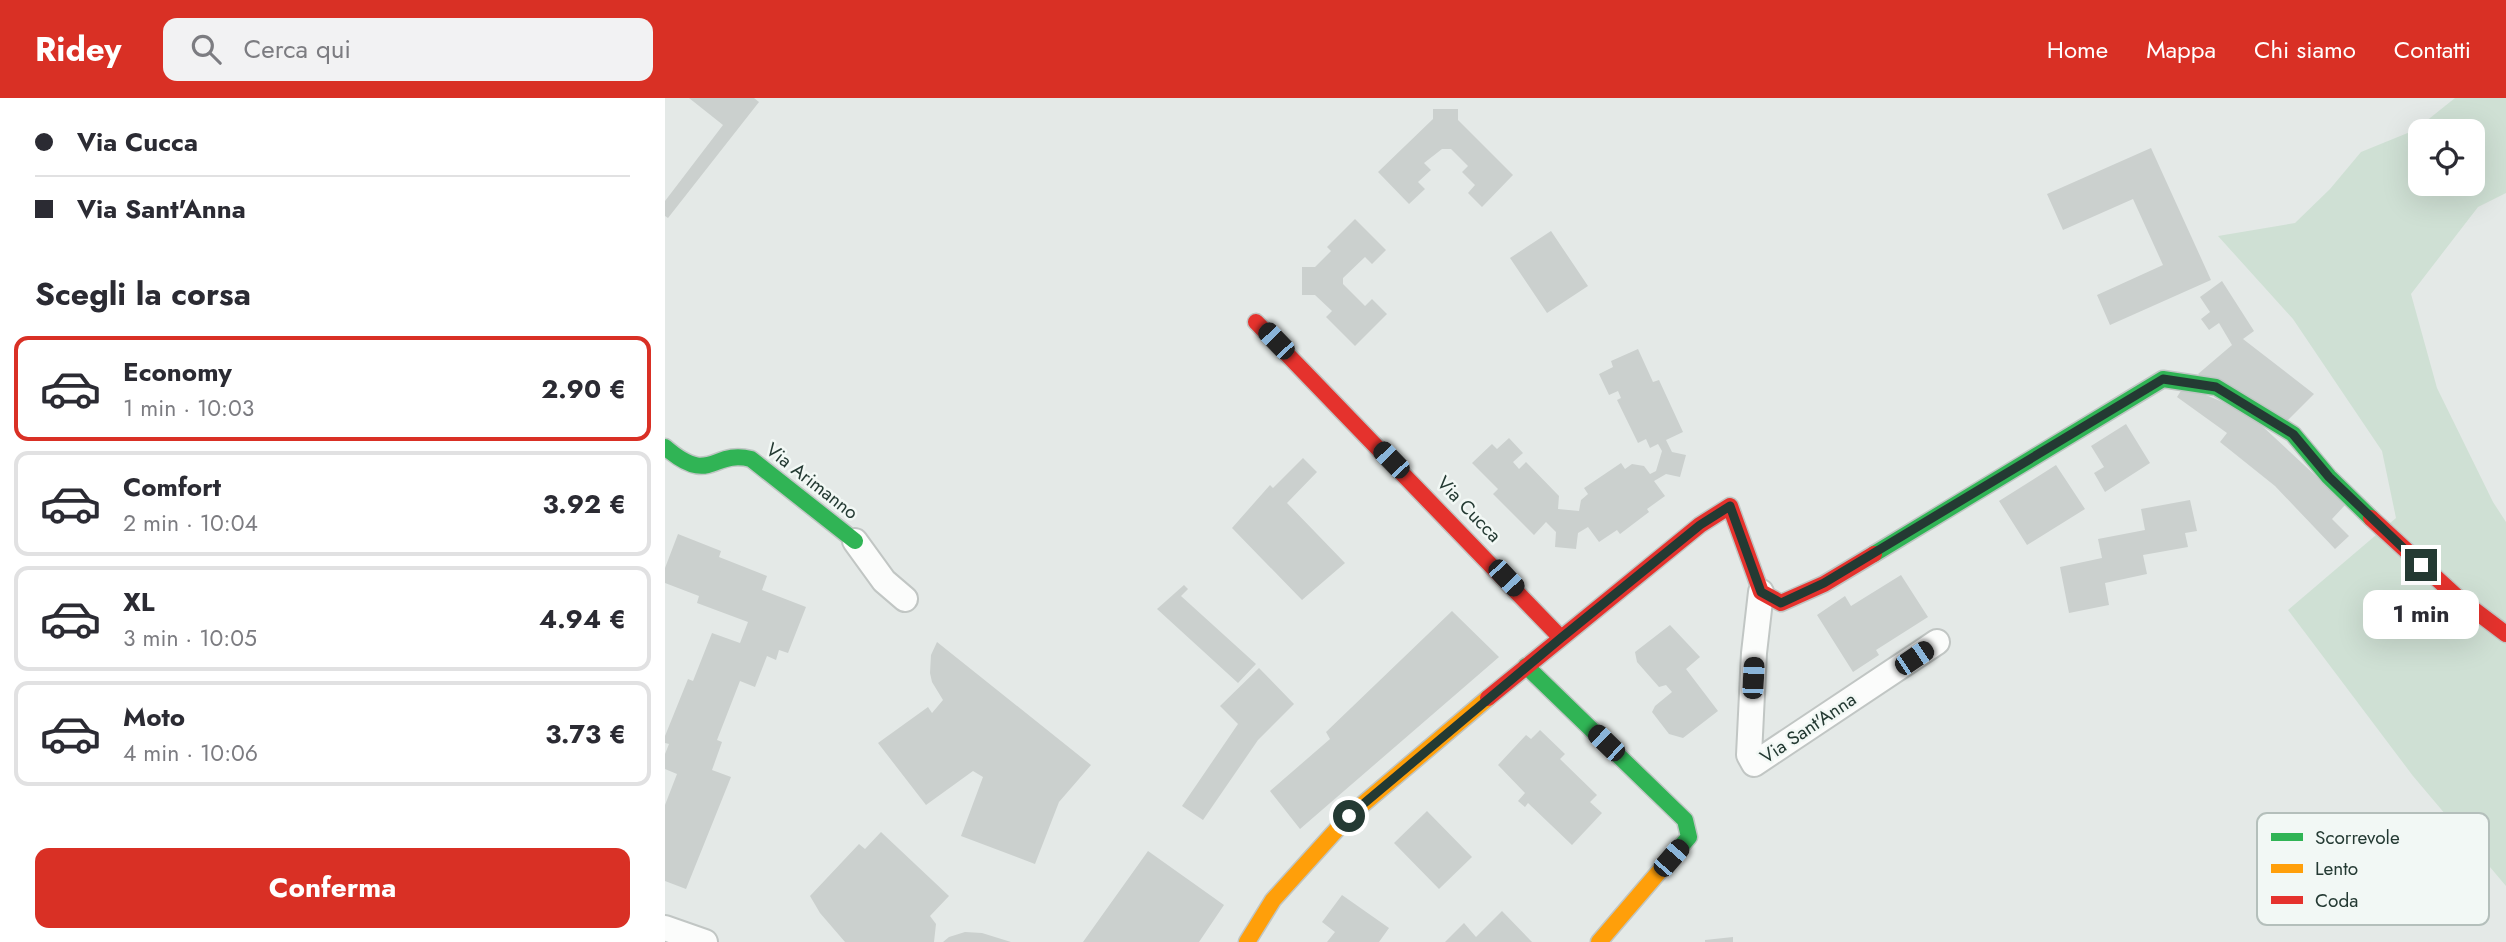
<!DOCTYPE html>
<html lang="it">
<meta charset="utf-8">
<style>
:root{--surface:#fff;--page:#f2f2f3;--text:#2b2b33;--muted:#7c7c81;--line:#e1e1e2;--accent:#d93025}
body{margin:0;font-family:Jost,sans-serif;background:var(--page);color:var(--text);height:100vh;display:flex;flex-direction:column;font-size:26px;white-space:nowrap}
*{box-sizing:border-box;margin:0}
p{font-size:23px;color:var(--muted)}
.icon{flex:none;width:38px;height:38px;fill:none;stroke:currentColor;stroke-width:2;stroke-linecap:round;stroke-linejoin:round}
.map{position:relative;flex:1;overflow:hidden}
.details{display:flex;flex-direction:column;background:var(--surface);width:665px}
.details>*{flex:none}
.top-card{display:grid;align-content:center;height:154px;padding:0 35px;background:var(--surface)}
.fabs{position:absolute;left:1743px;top:21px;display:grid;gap:14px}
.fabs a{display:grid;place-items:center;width:77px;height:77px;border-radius:14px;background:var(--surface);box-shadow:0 7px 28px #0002;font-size:35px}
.end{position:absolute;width:32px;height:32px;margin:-16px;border:9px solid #243a33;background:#fff;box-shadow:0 0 0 4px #fff}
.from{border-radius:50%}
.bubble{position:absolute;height:49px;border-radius:14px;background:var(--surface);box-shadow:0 7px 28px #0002;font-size:23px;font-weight:700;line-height:49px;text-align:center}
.car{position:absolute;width:21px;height:42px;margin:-21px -10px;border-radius:9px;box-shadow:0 0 5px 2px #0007;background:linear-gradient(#222 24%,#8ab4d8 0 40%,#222 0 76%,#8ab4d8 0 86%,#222 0)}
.top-card b{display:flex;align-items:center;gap:24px;height:66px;font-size:26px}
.top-card b+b{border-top:2px solid var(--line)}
.top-card i{width:18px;height:18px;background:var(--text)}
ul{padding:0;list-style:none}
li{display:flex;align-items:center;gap:21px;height:105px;margin:0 14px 10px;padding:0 21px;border:4px solid var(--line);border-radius:14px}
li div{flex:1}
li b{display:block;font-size:26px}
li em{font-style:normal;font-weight:700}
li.on{border-color:var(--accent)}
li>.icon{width:63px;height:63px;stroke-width:1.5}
h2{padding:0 35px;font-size:32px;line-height:84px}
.button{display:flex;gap:14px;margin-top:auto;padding:14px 35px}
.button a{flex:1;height:80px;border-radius:14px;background:var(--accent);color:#fff;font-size:28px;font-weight:700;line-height:80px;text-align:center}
header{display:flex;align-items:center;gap:42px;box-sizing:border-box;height:98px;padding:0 35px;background:var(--accent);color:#fff}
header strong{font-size:33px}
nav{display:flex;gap:38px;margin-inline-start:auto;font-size:24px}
.search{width:490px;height:63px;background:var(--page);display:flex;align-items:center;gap:18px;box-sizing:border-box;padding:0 24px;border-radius:14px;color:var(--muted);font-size:26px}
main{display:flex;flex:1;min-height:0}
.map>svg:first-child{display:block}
.green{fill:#cfe0d4;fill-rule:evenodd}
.building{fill:#cbd0ce}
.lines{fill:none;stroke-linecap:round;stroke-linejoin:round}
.street-casing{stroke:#c1c6c4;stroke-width:28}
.fast-casing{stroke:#c0c6c4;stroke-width:19}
.slow-casing{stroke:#c0c6c4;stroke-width:19}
.jam-casing{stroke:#c0c6c4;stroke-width:19}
.street{stroke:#fbfcfb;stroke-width:24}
.fast{stroke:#30b455;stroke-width:16}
.slow{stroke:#ff9f0a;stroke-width:16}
.jam{stroke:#e5322d;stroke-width:16}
.route{stroke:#243a33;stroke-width:9}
.labels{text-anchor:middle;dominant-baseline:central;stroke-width:5;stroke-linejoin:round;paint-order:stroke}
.street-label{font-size:19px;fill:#243a33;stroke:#f2f8f5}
.key{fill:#f2f8f5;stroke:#b4bfbb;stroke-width:2}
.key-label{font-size:19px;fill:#243a33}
</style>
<header>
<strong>Ridey</strong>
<div class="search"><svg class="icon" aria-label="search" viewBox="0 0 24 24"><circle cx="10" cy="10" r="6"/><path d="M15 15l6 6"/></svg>Cerca qui</div>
<nav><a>Home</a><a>Mappa</a><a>Chi siamo</a><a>Contatti</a></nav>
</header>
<main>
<section class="details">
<div class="top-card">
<b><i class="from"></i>Via Cucca</b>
<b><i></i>Via Sant'Anna</b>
</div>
<h2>Scegli la corsa</h2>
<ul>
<li class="on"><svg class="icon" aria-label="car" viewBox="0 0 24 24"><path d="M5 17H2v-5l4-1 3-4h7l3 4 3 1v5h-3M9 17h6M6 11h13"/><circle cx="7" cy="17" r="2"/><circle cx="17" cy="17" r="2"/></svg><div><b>Economy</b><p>1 min · 10:03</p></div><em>2.90 €</em></li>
<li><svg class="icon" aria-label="car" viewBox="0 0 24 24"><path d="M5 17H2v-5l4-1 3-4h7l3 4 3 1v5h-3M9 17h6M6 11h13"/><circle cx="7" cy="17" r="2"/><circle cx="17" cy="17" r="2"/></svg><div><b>Comfort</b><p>2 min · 10:04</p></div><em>3.92 €</em></li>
<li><svg class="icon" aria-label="car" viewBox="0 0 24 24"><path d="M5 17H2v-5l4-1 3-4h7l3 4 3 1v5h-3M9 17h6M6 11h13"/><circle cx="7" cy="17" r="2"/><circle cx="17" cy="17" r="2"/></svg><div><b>XL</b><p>3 min · 10:05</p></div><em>4.94 €</em></li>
<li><svg class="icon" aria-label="car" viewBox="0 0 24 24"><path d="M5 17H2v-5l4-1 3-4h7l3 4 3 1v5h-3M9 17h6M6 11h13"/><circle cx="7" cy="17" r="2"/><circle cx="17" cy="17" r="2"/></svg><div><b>Moto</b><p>4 min · 10:06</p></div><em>3.73 €</em></li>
</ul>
<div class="button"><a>Conferma</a></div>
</section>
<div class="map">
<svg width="1841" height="844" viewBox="0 0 1841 844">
<rect width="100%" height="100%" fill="#e4e9e7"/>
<path class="green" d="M 1790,0 L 1841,0 L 1841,95 L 1813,109 L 1746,196 L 1772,290 L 1828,404 L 1841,424 L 1841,788 L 1748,678 L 1623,512 L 1731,420 L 1717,353 L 1628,221 L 1553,138 L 1630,125 L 1665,91 L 1696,54 L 1750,32 ZM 1755,33 L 1808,33 L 1808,86 L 1755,86 Z"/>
<path class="building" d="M 24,0 L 89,0 L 94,4 L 3,120 L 0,118 L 0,103 L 58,27 Z
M 768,11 L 793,11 L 793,22 L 848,77 L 817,109 L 803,95 L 810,87 L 797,74 L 803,68 L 786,51 L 777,51 L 759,65 L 766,72 L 753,84 L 760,91 L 744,106 L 713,74 L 768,21 Z
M 1486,50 L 1546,182 L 1445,227 L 1432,197 L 1498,167 L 1468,101 L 1398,132 L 1382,96 Z
M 690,121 L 721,152 L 707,166 L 700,159 L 678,180 L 678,186 L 700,208 L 707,201 L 722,216 L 690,248 L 661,219 L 667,213 L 650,197 L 637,197 L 637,169 L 650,169 L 666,153 L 662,149 Z
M 886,133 L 923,188 L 882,215 L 845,160 Z
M 1557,183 L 1589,233 L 1578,241 L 1649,296 L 1620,325 L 1533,276 L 1567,247 L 1554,225 L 1544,232 L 1536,221 L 1545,214 L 1535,199 Z
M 973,251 L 988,284 L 994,282 L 1018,334 L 1001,342 L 1007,354 L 1021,357 L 1015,379 L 1001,376 L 989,383 L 1000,398 L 982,411 L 984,414 L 955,436 L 952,432 L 934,444 L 923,429 L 913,435 L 911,451 L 890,449 L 891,434 L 881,424 L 869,437 L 828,396 L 833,391 L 807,365 L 827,346 L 832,351 L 844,340 L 858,355 L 848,364 L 854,371 L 861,364 L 894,398 L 893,411 L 914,413 L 916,402 L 923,396 L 919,390 L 956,365 L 960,371 L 967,366 L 979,368 L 985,376 L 991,373 L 997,353 L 993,346 L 985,350 L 981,341 L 973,345 L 952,302 L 956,300 L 953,293 L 944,297 L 934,276 L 948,269 L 946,263 Z
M 1519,288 L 1582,314 L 1681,406 L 1667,421 L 1684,438 L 1670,451 L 1610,388 L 1555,344 L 1562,335 L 1512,299 Z
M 1461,326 L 1485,365 L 1440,394 L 1429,375 L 1439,369 L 1426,348 Z
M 638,360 L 652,374 L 622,405 L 680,465 L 637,502 L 567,430 L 605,387 L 608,390 Z
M 1391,367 L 1420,411 L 1362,447 L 1334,403 Z
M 1525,402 L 1532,433 L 1520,435 L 1523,449 L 1478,457 L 1482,476 L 1440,485 L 1444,507 L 1404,515 L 1395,469 L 1437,460 L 1433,441 L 1480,432 L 1476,411 Z
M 13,436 L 56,453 L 54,459 L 102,478 L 97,492 L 141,509 L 123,555 L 114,552 L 111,562 L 102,558 L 90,589 L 75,583 L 52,642 L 57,644 L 47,672 L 66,679 L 21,791 L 0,783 L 0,707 L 12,676 L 0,671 L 0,656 L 4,646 L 0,645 L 0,638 L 23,581 L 28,583 L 47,535 L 75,545 L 83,524 L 32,505 L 34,498 L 0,485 L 0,470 Z
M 1236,477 L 1263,519 L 1211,552 L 1214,557 L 1188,574 L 1152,517 L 1180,498 L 1186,508 Z
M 519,487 L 523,491 L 516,498 L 591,566 L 573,585 L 492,511 Z
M 787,513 L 834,559 L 635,731 L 605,693 L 665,641 L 661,634 Z
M 1005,527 L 1035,559 L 1021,571 L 1053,613 L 1018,640 L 1004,636 L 987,614 L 990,608 L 1007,594 L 1001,587 L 994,589 L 972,564 L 970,554 Z
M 272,544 L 426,667 L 394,704 L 370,766 L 296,738 L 318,679 L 308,673 L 261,707 L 213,645 L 263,609 L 267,615 L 278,602 L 267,584 L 265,575 L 266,557 Z
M 594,570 L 629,606 L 593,642 L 538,722 L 517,708 L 573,626 L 555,608 Z
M 875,632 L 900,656 L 895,661 L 932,697 L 925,704 L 937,715 L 907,747 L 863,705 L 860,709 L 853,703 L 860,695 L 833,667 L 861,637 L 866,641 Z
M 762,713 L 807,759 L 774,791 L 729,745 Z
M 216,734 L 284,798 L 265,818 L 271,826 L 269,844 L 180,844 L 155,815 L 145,798 L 194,746 L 200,751 Z
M 483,753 L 559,807 L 534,844 L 418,844 Z
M 677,797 L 724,830 L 714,844 L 662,844 L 670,834 L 657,824 Z
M 837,813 L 867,844 L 780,844 L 799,825 L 811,839 Z
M 300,834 L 317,835 L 346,844 L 278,844 L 284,839 Z
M 1068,839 L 1068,844 L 1040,844 L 1040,842 Z"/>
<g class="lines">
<defs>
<path id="street" d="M 190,443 L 219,483 L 240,501
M 1096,494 L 1089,555 L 1084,657 L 1089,666 L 1272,544
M 0,830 L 40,844"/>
<path id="fast" d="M 0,349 C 46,389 47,351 86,361 L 190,443
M 1209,456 L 1498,281 L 1551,289 L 1628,336 L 1664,379 L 1706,420
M 861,568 L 1020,722 L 1024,739 L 999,768"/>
<path id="slow" d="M 582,844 L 608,802 L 684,718 L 823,600
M 934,844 L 999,768"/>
<path id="jam" d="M 591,224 L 896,540
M 1706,420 L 1792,499 L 1841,536
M 823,600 L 1035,427 L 1065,408 L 1096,494 L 1116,505 L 1159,486 L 1209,456"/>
</defs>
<use href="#street" class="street-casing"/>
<use href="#fast" class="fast-casing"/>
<use href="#slow" class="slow-casing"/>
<use href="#jam" class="jam-casing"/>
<use href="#street" class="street"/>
<use href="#fast" class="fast"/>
<use href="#slow" class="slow"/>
<use href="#jam" class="jam"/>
</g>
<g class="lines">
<path class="route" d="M 684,718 L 896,540 L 1035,427 L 1065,408 L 1096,494 L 1116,505 L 1159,485 L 1498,281 L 1551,289 L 1628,336 L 1664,379 L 1756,467"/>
</g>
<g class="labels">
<g class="street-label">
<text transform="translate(147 383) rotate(38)">Via Arimanno</text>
<text transform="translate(804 411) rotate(46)">Via Cucca</text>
<text transform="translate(1143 630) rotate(-34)">Via Sant'Anna</text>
</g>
</g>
<rect x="1592" y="715" width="232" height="112" rx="10" class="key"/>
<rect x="1606" y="735" width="32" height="8" fill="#30b455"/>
<rect x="1606" y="766" width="32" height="9" fill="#ff9f0a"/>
<rect x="1606" y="798" width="32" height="8" fill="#e5322d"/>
<g class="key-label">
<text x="1650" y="746">Scorrevole</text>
<text x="1650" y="777">Lento</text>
<text x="1650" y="809">Coda</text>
</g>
</svg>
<div class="fabs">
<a><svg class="icon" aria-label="locate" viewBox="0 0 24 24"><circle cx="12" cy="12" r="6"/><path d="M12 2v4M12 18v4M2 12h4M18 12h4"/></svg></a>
</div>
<i class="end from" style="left:684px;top:718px"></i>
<i class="end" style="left:1756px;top:467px"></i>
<div class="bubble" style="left:1698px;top:492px;width:116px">1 min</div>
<i class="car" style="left:611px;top:243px;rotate:316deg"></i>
<i class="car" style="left:726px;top:362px;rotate:316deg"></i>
<i class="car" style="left:841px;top:480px;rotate:137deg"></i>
<i class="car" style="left:1249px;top:560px;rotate:56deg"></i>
<i class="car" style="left:1088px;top:580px;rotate:3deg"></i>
<i class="car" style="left:941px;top:645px;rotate:314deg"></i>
<i class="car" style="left:1006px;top:760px;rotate:41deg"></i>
</div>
</main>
